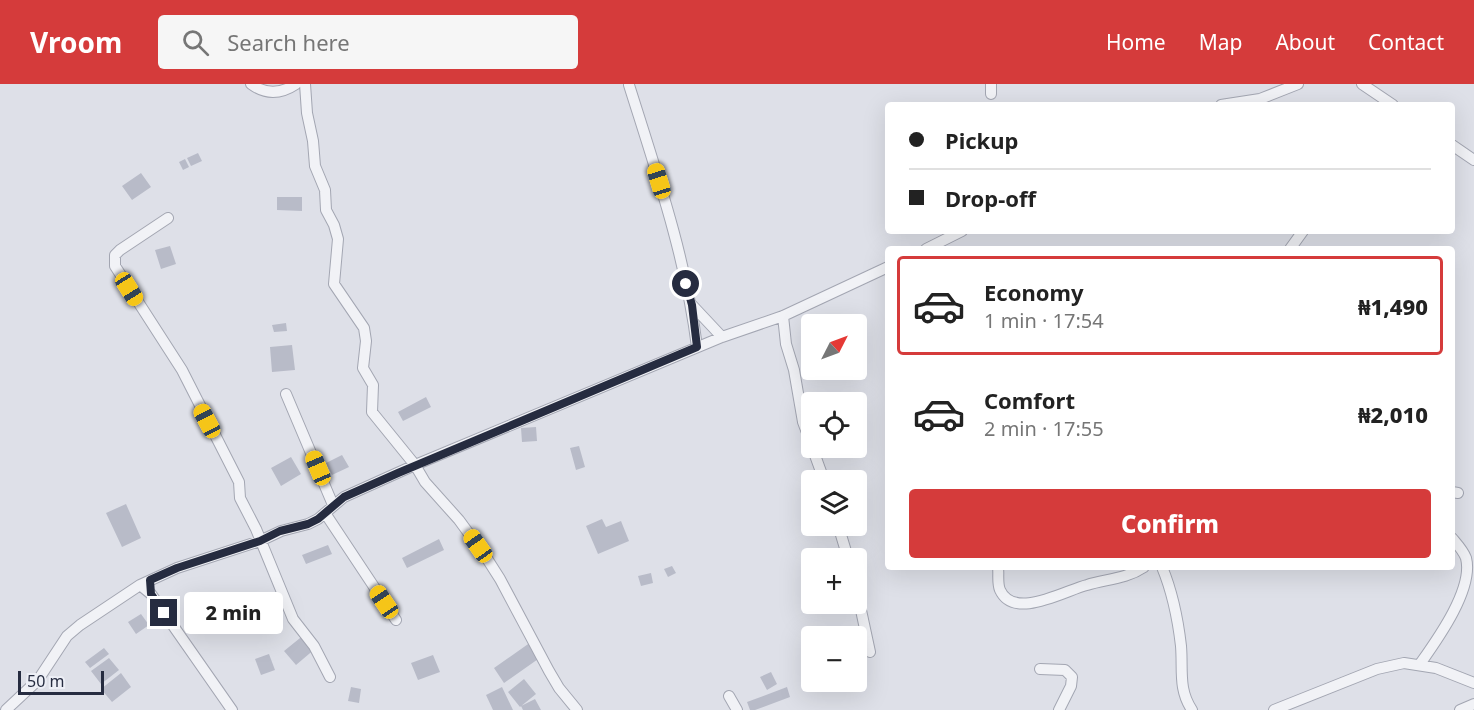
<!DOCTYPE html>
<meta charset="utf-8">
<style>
:root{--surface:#fff;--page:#f6f6f6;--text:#222;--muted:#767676;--line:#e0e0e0;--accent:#d53b3b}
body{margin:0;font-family:"Noto Sans",sans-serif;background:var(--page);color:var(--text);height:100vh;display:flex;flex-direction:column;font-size:22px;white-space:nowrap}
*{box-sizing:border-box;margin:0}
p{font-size:20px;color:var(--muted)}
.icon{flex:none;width:33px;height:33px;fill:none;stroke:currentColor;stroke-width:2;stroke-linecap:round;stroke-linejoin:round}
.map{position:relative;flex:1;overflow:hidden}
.drawer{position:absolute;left:885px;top:162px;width:570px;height:324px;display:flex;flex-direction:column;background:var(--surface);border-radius:6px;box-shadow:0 6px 24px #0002}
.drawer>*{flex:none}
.guide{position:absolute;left:885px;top:18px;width:570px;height:132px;border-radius:6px;box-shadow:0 6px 24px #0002;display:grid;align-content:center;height:132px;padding:0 24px;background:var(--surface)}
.needle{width:39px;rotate:48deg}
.buttons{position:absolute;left:801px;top:230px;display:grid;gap:12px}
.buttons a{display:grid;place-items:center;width:66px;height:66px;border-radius:6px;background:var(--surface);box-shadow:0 6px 24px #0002;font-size:30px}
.scale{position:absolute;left:18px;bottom:15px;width:86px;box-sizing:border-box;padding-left:6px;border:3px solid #262c40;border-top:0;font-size:16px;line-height:21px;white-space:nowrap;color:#262c40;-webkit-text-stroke:4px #edeff6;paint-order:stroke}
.end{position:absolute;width:27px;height:27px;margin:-14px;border:8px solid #262c40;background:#fff;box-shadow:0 0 0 3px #fff}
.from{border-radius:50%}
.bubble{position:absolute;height:42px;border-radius:6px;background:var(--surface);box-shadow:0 6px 24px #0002;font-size:20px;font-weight:800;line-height:42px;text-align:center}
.car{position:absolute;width:18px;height:36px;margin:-18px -9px;border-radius:8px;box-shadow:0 0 4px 2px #0007;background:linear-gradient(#f5c518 24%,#345 0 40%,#f5c518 0 76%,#345 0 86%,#f5c518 0)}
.guide b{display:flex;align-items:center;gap:21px;height:57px;font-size:22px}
.guide b+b{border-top:2px solid var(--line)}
.guide i{width:15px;height:15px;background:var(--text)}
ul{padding:10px 0 0;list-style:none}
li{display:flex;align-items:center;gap:18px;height:99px;margin:0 12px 9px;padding:0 12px;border:3px solid transparent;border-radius:6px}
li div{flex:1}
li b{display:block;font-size:22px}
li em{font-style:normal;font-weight:800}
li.current{border-color:var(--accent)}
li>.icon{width:54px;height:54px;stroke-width:1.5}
.primary-button{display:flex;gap:12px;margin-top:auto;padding:12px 24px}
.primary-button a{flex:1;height:69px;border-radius:6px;background:var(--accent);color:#fff;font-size:24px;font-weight:800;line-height:69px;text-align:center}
header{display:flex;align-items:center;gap:36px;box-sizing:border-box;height:84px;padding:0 30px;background:var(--accent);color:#fff}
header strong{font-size:28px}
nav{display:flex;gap:33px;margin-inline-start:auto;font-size:21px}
.search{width:420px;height:54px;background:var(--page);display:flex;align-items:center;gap:15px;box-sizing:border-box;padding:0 21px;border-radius:6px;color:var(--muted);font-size:22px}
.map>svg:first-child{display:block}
.building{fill:#b8bbc8}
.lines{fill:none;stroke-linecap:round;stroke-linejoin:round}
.street-casing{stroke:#a3a6b2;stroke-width:12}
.street{stroke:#f1f2f6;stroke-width:10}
.route{stroke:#262c40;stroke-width:8}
</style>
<header>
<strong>Vroom</strong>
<div class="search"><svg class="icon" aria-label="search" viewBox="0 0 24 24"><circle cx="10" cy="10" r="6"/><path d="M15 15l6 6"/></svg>Search here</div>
<nav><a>Home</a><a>Map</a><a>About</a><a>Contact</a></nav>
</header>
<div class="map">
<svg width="1474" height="626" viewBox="0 0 1474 626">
<rect width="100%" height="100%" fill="#dee0e8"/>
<path class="building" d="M 198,69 L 202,77 L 191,82 L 187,74 Z
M 185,75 L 189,83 L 183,86 L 179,78 Z
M 141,89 L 151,103 L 132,116 L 122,102 Z
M 277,113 L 302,113 L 302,127 L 277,126 Z
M 170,162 L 176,180 L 161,185 L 155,166 Z
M 286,239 L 287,247 L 274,248 L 272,241 Z
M 292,261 L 295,286 L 272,288 L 270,263 Z
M 426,313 L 431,323 L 403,337 L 398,328 Z
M 536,343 L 537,357 L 522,358 L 521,344 Z
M 579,362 L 585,383 L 576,386 L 570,364 Z
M 342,371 L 349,383 L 332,391 L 326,379 Z
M 291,373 L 301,390 L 281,402 L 271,384 Z
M 126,420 L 141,454 L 122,463 L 106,429 Z
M 602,435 L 606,443 L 621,437 L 629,457 L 598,470 L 586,442 Z
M 439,455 L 444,466 L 407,484 L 402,474 Z
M 328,461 L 332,470 L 306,480 L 302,471 Z
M 672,482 L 676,489 L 668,493 L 664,485 Z
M 651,489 L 653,499 L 641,502 L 638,492 Z
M 207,524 L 215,535 L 208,540 L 200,529 Z
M 141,530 L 149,541 L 136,550 L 128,538 Z
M 305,550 L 316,564 L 296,581 L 284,567 Z
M 531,558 L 541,573 L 504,599 L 494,584 Z
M 104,564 L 109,570 L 90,584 L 85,578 Z
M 269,570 L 275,586 L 261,591 L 255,575 Z
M 433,571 L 440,588 L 418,596 L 411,579 Z
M 109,574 L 119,586 L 101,600 L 91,587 Z
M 771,588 L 777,600 L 767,606 L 760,593 Z
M 121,589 L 131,603 L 112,618 L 101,605 Z
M 524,595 L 536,610 L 520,623 L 508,608 Z
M 351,603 L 361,605 L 359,619 L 348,617 Z
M 502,603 L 513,626 L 493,626 L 486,611 Z
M 787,603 L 790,613 L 755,626 L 750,626 L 747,618 Z
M 535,615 L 541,626 L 523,626 L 521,622 Z"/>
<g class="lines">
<defs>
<path id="street" d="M 251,0 C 266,11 281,10 296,0
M 305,0 L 307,29 L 313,57 L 315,82 L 325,106 L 326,126 L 334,141 L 338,155 L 334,200 L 364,244 L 366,257 L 363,284 L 373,301 L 372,328 L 415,381 L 425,398 L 459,436 L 486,473 L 500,495 L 549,587 L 559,604 L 577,626
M 1362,0 L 1393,21
M 629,1 C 656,87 686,174 697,263
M 991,10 L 991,0
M 1221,21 L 1260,15 L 1298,0
M 1452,61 L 1474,76
M 168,134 L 120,166 L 115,171 L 115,182 L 182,286 L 239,398 L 240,414 L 256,445 L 293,535 L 314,562 L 330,593
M 926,165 L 962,147
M 1290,165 L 1303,147
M 692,221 L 722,253
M 783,232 L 786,260 L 794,286 L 803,338 L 812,362
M 286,310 L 333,421
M 812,363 L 824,396
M 1452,408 L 1458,409
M 325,429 L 396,536
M 838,441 L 848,474
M 998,483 C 999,490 997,499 1000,506 C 1014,537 1066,506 1087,501 C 1107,495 1126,495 1144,483
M 1162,483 C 1172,507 1178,536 1181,562 C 1183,586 1178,605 1192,626
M 140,501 L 151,510 L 232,626
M 856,503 L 870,568
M 1420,580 C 1437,556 1474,505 1466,474 C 1463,466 1457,460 1452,454
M 1040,585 L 1065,586 L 1072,593 L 1071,602 L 1059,626
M 729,612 L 737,626
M 6,626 L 38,596 L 67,552 L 80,541 L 140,501 L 177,484 L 260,457 L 281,447 L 308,440 L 318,435 L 344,413 L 415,381 L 722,253 L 783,232 L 888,183
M 1274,626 L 1377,585 L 1404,579 L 1436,584 L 1474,599
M 1460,626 L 1474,620"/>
</defs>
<use href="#street" class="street-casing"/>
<use href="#street" class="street"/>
</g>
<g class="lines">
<path class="route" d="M 164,529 L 151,510 L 150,496 L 177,484 L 260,457 L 280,447 L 308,440 L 318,435 L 344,413 L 398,389 L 697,263 L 692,221 L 686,200"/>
</g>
</svg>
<div class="buttons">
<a><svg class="needle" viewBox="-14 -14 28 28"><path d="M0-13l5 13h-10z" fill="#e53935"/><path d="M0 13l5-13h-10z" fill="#767676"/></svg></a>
<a><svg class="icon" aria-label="locate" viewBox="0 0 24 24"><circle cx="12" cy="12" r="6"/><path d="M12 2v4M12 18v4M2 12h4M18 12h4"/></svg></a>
<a><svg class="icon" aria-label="layers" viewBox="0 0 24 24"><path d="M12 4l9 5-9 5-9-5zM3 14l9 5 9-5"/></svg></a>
<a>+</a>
<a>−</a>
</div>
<div class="scale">50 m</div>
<i class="end from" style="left:686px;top:200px"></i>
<i class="end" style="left:164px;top:529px"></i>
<div class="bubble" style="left:184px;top:508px;width:99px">2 min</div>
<i class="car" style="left:659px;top:97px;rotate:343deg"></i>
<i class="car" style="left:129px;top:205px;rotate:148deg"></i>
<i class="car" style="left:207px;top:337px;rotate:332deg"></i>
<i class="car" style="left:318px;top:384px;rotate:337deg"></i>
<i class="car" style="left:478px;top:462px;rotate:325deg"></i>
<i class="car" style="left:384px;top:518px;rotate:326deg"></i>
<div class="guide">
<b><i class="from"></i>Pickup</b>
<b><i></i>Drop-off</b>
</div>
<section class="drawer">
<ul>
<li class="current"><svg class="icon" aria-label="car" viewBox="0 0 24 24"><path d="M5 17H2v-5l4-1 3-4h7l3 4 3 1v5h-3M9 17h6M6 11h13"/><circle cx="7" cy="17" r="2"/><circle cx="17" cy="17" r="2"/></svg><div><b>Economy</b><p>1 min · 17:54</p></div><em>₦1,490</em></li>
<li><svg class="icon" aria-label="car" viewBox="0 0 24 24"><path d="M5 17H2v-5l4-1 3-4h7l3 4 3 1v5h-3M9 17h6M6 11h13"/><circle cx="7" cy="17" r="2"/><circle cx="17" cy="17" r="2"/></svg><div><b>Comfort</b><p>2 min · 17:55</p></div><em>₦2,010</em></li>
</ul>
<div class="primary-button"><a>Confirm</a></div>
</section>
</div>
